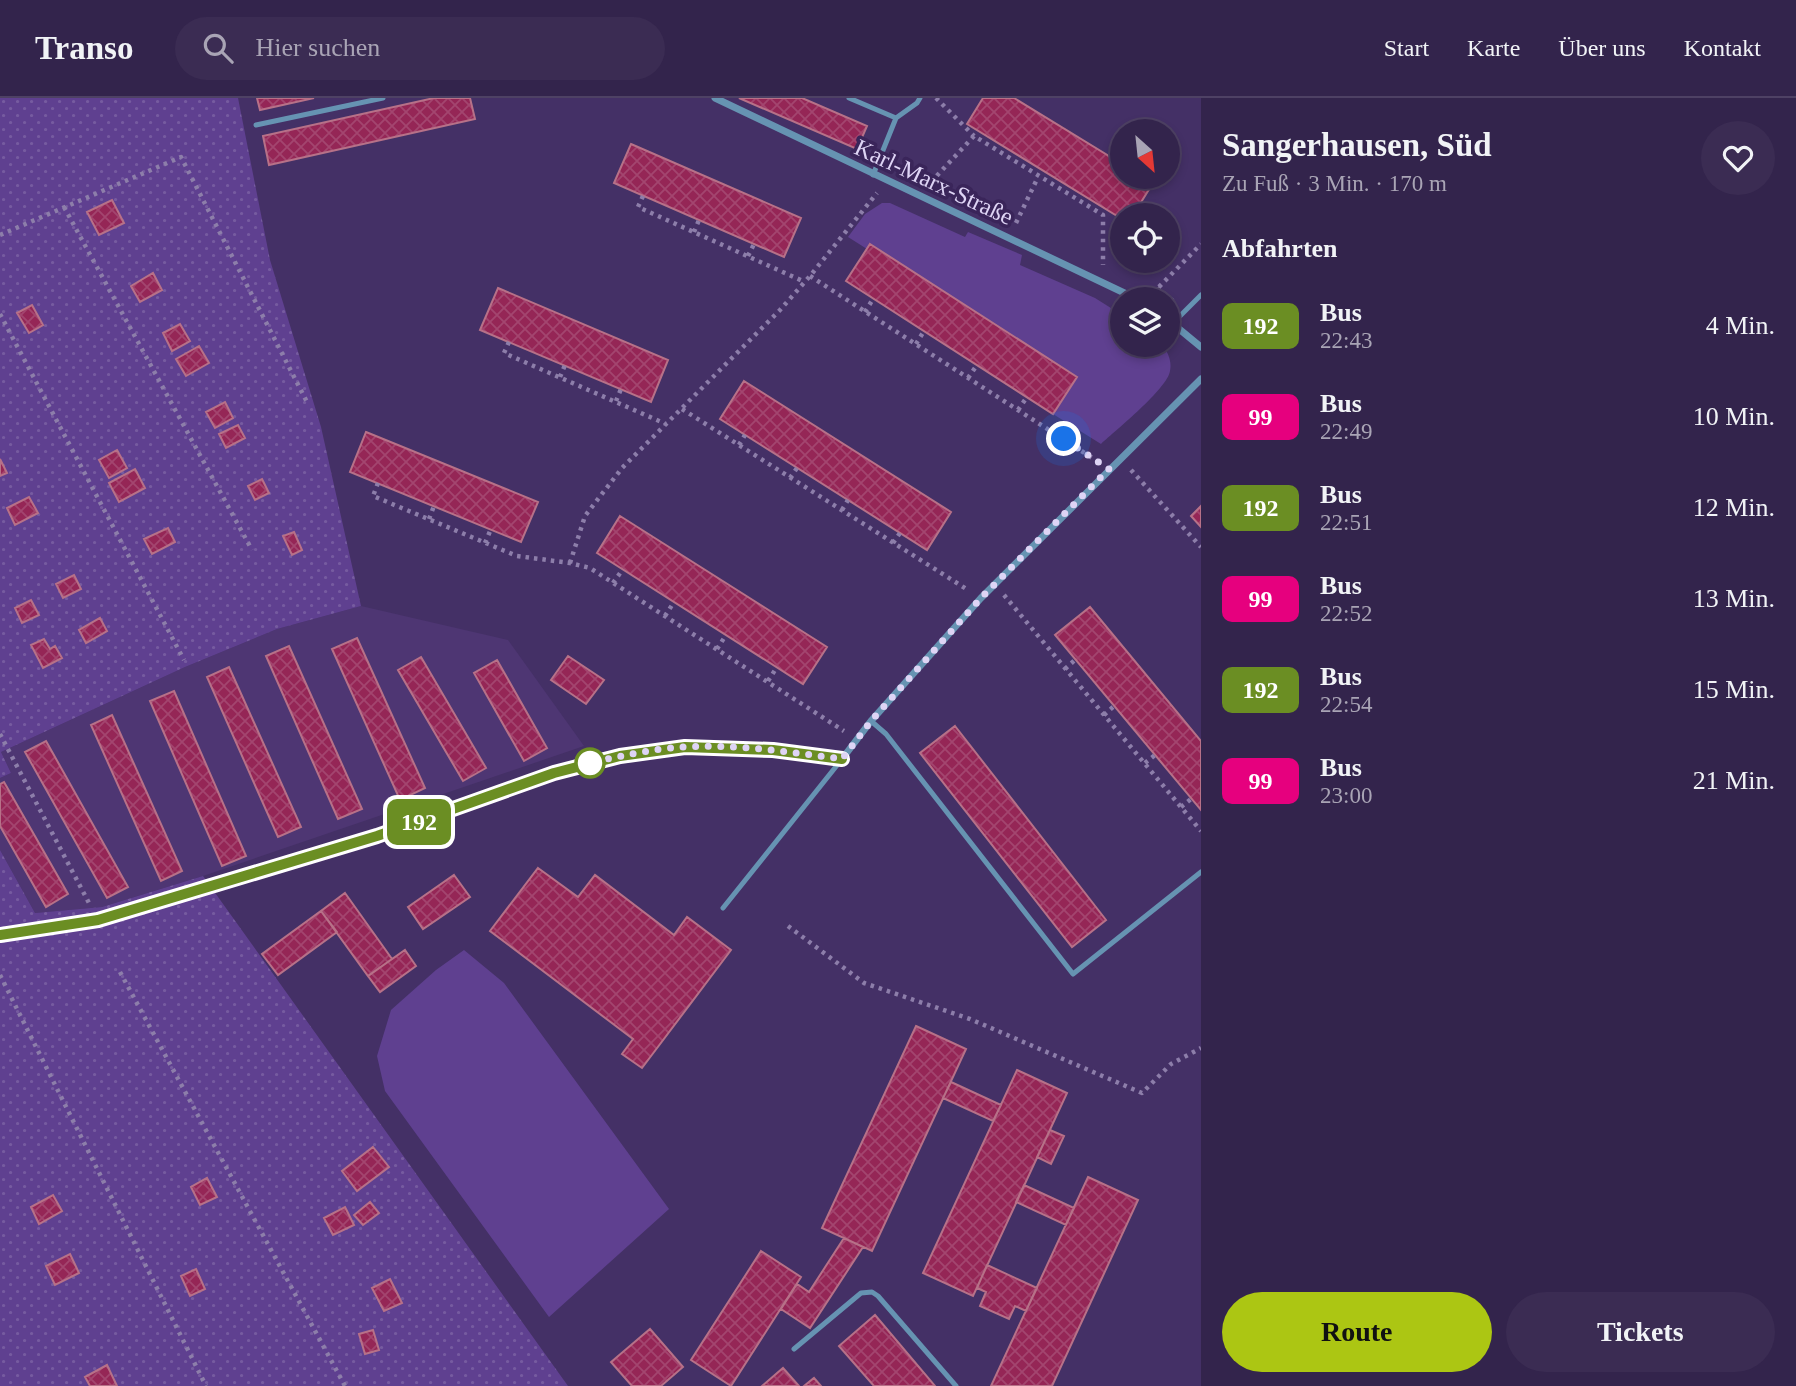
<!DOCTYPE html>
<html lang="de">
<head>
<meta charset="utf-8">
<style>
  :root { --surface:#33244c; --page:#3b2c53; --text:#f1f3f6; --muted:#a9a4b5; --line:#4e4164; --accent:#acc613 }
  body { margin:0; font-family:"Times New Roman",serif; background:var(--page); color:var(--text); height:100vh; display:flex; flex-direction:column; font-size:26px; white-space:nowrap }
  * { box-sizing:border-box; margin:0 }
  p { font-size:23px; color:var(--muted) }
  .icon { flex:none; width:38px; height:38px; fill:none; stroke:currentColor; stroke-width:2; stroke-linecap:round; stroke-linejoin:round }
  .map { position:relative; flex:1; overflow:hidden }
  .side { display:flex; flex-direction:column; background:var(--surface); width:595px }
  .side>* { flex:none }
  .badge { padding:0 14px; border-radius:10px; font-size:24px; line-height:46px }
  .needle { width:46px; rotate:153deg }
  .buttons { position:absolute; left:1110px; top:21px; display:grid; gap:14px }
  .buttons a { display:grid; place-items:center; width:70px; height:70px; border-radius:50%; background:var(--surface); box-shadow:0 4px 10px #0003,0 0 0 2px var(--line); font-size:35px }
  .you { position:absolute; width:35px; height:35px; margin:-18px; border:5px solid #fff; border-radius:50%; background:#1a73e8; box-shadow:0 0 0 10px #1a73e833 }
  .map>.badge { position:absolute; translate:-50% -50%; box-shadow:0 0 0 4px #fff }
  h2 { padding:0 21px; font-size:26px; line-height:63px }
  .round { display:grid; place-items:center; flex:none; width:74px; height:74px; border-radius:37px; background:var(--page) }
  .overview { display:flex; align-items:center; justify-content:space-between; height:119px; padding:0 21px }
  h1 { font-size:33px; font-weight:700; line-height:52px }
  .primary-button { display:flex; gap:14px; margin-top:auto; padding:14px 21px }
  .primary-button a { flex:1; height:80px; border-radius:42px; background:var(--accent); color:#111; font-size:28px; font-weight:700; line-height:80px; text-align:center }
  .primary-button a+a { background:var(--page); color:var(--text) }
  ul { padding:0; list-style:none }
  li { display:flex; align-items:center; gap:21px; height:91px; padding:0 21px }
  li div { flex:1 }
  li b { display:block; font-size:26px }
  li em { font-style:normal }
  li .badge { min-width:77px; font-weight:700; text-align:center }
  header { display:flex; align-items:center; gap:42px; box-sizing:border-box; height:98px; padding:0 35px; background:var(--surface); border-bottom:2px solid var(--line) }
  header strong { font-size:33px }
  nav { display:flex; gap:38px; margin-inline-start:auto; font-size:24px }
  .search { width:490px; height:63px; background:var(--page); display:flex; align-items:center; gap:18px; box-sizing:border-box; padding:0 24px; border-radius:38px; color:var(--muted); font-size:26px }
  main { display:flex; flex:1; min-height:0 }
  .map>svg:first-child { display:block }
</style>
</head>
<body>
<header>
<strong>Transo</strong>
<div class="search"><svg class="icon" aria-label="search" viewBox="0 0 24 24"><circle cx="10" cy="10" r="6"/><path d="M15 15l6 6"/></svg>Hier suchen</div>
<nav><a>Start</a><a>Karte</a><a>Über uns</a><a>Kontakt</a></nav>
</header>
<main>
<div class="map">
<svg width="1201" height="1288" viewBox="0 0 1201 1288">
  <defs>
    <pattern id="garden-dots" width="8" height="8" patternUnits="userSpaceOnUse" patternTransform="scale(1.75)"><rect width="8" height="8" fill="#5f4090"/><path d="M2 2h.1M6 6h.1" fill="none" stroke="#765ba0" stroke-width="1.8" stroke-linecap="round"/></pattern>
    <pattern id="building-cross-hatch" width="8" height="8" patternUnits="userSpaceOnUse" patternTransform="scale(1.75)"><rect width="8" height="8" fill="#952656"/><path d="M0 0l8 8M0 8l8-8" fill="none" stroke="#a3456f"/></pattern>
  </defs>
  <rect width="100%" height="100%" fill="#443066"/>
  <path fill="#4e3673" d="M 361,508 L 508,542 L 584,648 L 203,778 L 102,809 L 35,815 L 0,752 L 0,680 L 11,675 L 1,654 L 185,569 L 277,531 Z"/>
  <path fill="#5f4090" d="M 882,105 L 890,105 L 965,139 L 968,134 L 1022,157 L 1020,167 L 1095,200 L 1122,217 L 1122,247 L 1162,247 C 1168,254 1172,263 1170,273 C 1167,291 1116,332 1101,346 L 1053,316 L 1077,279 L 870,147 L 867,151 L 848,139 L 865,116 Z
    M 464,852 L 504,885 L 669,1111 L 549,1219 L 385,993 L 377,958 L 391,912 L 436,872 Z"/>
  <path fill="url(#garden-dots)" d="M 0,0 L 238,0 L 270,162 L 321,329 L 361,508 L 277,531 L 185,569 L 1,654 L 11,675 L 0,680 Z
    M 0,752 L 35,815 L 102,809 L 203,778 L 568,1288 L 0,1288 Z"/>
  <path fill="url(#building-cross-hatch)" stroke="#b77188" stroke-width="2" d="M 257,0 L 314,0 L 260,12 Z
    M 434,0 L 470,0 L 475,21 L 269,67 L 263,38 Z
    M 739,0 L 802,0 L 867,28 L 857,51 Z
    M 983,0 L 1014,0 L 1122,66 L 1122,79 L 1143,79 L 1153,85 L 1133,117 L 1122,117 L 1122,121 L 967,26 Z
    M 631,46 L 801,120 L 784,159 L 614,85 Z
    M 112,102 L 124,125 L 99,137 L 87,114 Z
    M 870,146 L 1077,279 L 1053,316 L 846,183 Z
    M 153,175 L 162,192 L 140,204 L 131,188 Z
    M 498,190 L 668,262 L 651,304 L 480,232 Z
    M 32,207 L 43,227 L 29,235 L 17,215 Z
    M 180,226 L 190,243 L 172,253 L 163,235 Z
    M 199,248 L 209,265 L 186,278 L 176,261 Z
    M 744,283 L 951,414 L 927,452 L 720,321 Z
    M 225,304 L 233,320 L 215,330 L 206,314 Z
    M 238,327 L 245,340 L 226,350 L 219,336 Z
    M 366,334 L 538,404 L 521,444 L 350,374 Z
    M 117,352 L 127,370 L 109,380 L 99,362 Z
    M 0,361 L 7,375 L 0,378 Z
    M 135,371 L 145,390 L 119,404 L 109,385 Z
    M 262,381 L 269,395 L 255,402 L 248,388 Z
    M 29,399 L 38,415 L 15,427 L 7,410 Z
    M 1201,408 L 1201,429 L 1191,418 Z
    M 620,418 L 827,549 L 803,586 L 597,455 Z
    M 168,430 L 175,444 L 152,456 L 144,441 Z
    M 294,434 L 302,452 L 292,457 L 283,438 Z
    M 74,477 L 81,491 L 63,500 L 56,486 Z
    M 31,502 L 39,517 L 22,525 L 15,510 Z
    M 1090,509 L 1201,643 L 1201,712 L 1055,537 Z
    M 100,520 L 107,533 L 86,545 L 79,532 Z
    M 357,540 L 425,690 L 400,702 L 332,551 Z
    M 44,541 L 50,551 L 55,548 L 62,560 L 43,570 L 31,547 Z
    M 289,548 L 362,711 L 338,721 L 266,558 Z
    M 568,558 L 604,582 L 586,606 L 551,582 Z
    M 421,559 L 486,670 L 463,683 L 398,572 Z
    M 497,562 L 547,650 L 524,663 L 474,575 Z
    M 229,569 L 301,729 L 278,739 L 207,579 Z
    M 174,593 L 246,758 L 222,768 L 150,603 Z
    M 112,617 L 182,773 L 161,783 L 91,627 Z
    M 955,628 L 1106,822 L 1072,849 L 920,655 Z
    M 46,643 L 128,789 L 107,800 L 25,654 Z
    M 4,684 L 68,796 L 46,809 L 0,728 L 0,686 Z
    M 538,770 L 578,799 L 595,777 L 674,837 L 687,819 L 731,852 L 642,970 L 622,956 L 633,941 L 490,833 Z
    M 454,777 L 470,799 L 423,831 L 408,809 Z
    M 345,795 L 392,861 L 368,878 L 321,813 Z
    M 321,813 L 337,834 L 278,877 L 262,856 Z
    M 405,852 L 416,868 L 380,894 L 368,878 Z
    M 916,928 L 966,951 L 872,1153 L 822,1130 Z
    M 1017,972 L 1067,995 L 973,1198 L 923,1175 Z
    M 951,984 L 1001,1007 L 993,1023 L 943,1000 Z
    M 1050,1032 L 1064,1038 L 1051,1066 L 1037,1059 Z
    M 373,1049 L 389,1069 L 357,1093 L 342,1073 Z
    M 1088,1079 L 1138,1102 L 1052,1288 L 991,1288 Z
    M 207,1080 L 217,1099 L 200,1107 L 191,1089 Z
    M 1024,1087 L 1074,1110 L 1066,1127 L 1016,1104 Z
    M 53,1097 L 62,1113 L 39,1126 L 31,1109 Z
    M 370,1104 L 379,1115 L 363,1127 L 354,1117 Z
    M 345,1109 L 354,1127 L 333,1137 L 324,1120 Z
    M 844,1140 L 863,1149 L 810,1230 L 781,1211 L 797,1186 L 809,1194 Z
    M 761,1153 L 801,1179 L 731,1288 L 691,1262 Z
    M 70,1156 L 79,1175 L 55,1187 L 46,1168 Z
    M 987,1167 L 1037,1190 L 1026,1213 L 1015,1208 L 1009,1221 L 980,1208 L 986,1194 L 977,1190 Z
    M 196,1171 L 205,1191 L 190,1198 L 181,1178 Z
    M 390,1181 L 402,1205 L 384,1213 L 372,1190 Z
    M 875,1217 L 935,1288 L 874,1288 L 839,1248 Z
    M 650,1231 L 683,1269 L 661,1288 L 632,1288 L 611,1264 Z
    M 373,1232 L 379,1252 L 365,1256 L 359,1236 Z
    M 107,1267 L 117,1288 L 90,1288 L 85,1279 Z
    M 783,1270 L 799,1288 L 762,1288 Z
    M 814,1280 L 821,1288 L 804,1288 Z"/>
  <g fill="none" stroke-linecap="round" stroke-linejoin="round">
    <path stroke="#8d7eaa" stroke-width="4.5" stroke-dasharray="3.5 5" stroke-linecap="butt" d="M 936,0 L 974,38
      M 931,84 L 974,38 L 1103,117 L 1103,167
      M 643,98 L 638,109 L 805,184
      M 64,109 L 252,452
      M 1016,125 L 1038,79
      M 694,134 L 699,122
      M 0,137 L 181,59 L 308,306
      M 748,158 L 754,146
      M 810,178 L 1097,363
      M 1157,190 L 1173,203
      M 1153,195 L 1201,146
      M 865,214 L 873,201
      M 0,216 L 184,562
      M 509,244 L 504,255 L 666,326
      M 916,246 L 924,233
      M 560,279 L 565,267
      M 968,280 L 977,267
      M 616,303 L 621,291
      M 682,311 L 968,492
      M 1018,312 L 1027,299
      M 739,347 L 745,337
      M 1131,372 L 1201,449
      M 790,380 L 797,370
      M 378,385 L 373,398 L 517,458 L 570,465 L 590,470 L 844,633
      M 842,412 L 848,402
      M 429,421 L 434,408
      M 485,445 L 491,431
      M 893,445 L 900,435
      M 570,465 L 585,418 L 622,370 L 780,212 L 810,178 L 877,95
      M 613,485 L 623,471
      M 1004,497 L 1201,733
      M 665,518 L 674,504
      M 717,551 L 726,537
      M 1065,571 L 1076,561
      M 768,583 L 777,569
      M 1104,617 L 1114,608
      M 0,636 L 89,805
      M 1145,665 L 1155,657
      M 1181,709 L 1191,701
      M 788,828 L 864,885 L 970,921 L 1142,995 L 1171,966 L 1201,950
      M 120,874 L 345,1288
      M 0,877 L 206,1288"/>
    <path stroke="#6693b2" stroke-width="5" d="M 849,0 L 896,20
      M 256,27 L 383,0
      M 873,77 L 896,20 L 917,5 L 920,0
      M 1172,226 L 1201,197
      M 871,623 L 886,636 L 1073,876 L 1201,774
      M 723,810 L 842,661
      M 794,1251 L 861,1195 L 872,1194 L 878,1198 L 956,1288"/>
    <path stroke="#6693b2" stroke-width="7" d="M 715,0 L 1137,201
      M 1167,221 L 1201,249
      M 0,837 L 98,822 L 377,739 L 554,675 L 620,658 L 685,649 L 773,652 L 842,661 L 871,623 L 981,500 L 1201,281"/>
  </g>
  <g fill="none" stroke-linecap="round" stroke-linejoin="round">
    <defs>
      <path id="line" d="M 0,837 L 98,822 L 377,738 L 554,675 L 620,658 L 685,649 L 773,652 L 842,661"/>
    </defs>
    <use href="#line" stroke="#fff" stroke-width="16"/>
    <use href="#line" stroke="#6b8e23" stroke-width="10"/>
    <path stroke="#ded4f5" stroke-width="7" stroke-dasharray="0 12.6" d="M 590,665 L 587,666 C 619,658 652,651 684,649 C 737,646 790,654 842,661 L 871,623 L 981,500 L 1109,371 L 1064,341"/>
  </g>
  <circle fill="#fff" stroke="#6b8e23" stroke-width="3.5" cx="590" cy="665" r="14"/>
  <g text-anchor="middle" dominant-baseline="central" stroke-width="7" stroke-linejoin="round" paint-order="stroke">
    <g font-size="24" fill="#ded4f5" stroke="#3a255a">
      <text transform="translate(934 84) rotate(25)">Karl-Marx-Straße</text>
    </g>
  </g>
</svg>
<div class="buttons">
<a><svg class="needle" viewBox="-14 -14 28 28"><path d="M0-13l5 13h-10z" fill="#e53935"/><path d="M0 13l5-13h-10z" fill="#a9a4b5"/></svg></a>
<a><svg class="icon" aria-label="locate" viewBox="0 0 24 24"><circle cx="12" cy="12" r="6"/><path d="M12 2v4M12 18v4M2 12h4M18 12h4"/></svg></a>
<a><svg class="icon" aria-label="layers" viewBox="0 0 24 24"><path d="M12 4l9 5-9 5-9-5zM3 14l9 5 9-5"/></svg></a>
</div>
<div class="you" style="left:1064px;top:341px"></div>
<b class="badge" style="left:419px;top:724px;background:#6b8e23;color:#fff">192</b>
</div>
<section class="side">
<div class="overview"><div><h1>Sangerhausen, Süd</h1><p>Zu Fuß · 3 Min. · 170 m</p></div><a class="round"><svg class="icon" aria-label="heart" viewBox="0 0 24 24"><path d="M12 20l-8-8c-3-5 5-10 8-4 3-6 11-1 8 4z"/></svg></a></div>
<h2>Abfahrten</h2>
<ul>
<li><span class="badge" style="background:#6b8e23;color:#fff">192</span><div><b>Bus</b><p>22:43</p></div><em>4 Min.</em></li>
<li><span class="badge" style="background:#e6007e;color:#fff">99</span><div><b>Bus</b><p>22:49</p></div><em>10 Min.</em></li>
<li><span class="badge" style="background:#6b8e23;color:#fff">192</span><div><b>Bus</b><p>22:51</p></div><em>12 Min.</em></li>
<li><span class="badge" style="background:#e6007e;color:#fff">99</span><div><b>Bus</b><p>22:52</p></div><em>13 Min.</em></li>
<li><span class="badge" style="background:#6b8e23;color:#fff">192</span><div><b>Bus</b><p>22:54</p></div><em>15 Min.</em></li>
<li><span class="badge" style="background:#e6007e;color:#fff">99</span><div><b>Bus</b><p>23:00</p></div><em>21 Min.</em></li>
</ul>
<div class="primary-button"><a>Route</a><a>Tickets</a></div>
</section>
</main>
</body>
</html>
